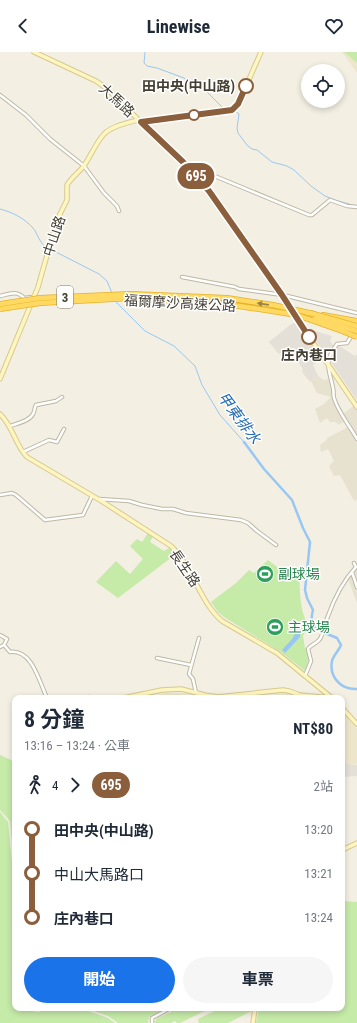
<!DOCTYPE html>
<html lang="zh-TW">
<head>
<meta charset="utf-8">
<style>
  :root { --surface:#fff; --page:#f6f6f7; --text:#1f2937; --muted:#747a83; --accent:#1a73e8 }
  body { margin:0; font-family:"Roboto Condensed","Noto Sans TC",sans-serif; background:var(--page); color:var(--text); height:100vh; display:flex; flex-direction:column; font-size:15px; white-space:nowrap }
  * { box-sizing:border-box; margin:0 }
  p { font-size:13px; color:var(--muted) }
  .icon { flex:none; width:22px; height:22px; fill:none; stroke:currentColor; stroke-width:2; stroke-linecap:round; stroke-linejoin:round }
  .map { position:relative; flex:1; overflow:hidden }
  .details { position:absolute; left:12px; top:643px; width:333px; height:316px; display:flex; flex-direction:column; background:var(--surface); border-radius:8px; box-shadow:0 2px 6px #0003 }
  .details>* { flex:none }
  .badge { padding:0 8px; border-radius:13px; font-size:14px; line-height:26px }
  .fabs { position:absolute; left:301px; top:12px; display:grid; gap:8px }
  .fabs a { display:grid; place-items:center; width:44px; height:44px; border-radius:50%; background:var(--surface); box-shadow:0 2px 6px #0003; font-size:20px }
  .map>.badge { position:absolute; translate:-50% -50%; box-shadow:0 0 0 2px #fff }
  .legs { display:flex; align-items:center; gap:6px; height:44px; padding:0 12px; font-size:13px }
  .legs p { margin-inline-start:auto }
  .head { display:flex; align-items:center; justify-content:space-between; height:68px; padding:0 12px }
  h1 { font-size:22px; font-weight:700; line-height:30px }
  .primary-button { display:flex; gap:8px; margin-top:auto; padding:8px 12px }
  .primary-button a { flex:1; height:46px; border-radius:24px; background:var(--accent); color:#fff; font-size:16px; font-weight:700; line-height:46px; text-align:center }
  .primary-button a+a { background:var(--page); color:var(--text) }
  ul { padding:0 12px; list-style:none }
  li { display:flex; align-items:center; gap:14px; height:44px; font-size:15px }
  li i { display:grid; place-items:center; width:6px; height:100%; margin:0 5px; background:currentColor }
  li i::after { content:''; width:10px; height:10px; margin:-5px; border:3px solid; border-radius:50%; background:var(--surface) }
  li p { margin-inline-start:auto }
  li:first-child i { background:linear-gradient(#0000 50%,currentColor 0) }
  li:last-child i { background:linear-gradient(currentColor 50%,#0000 0) }
  header { display:flex; justify-content:space-between; align-items:center; height:52px; padding:0 12px; background:var(--surface); font-size:18px; font-weight:700 }
  .map>svg:first-child { display:block }
</style>
</head>
<body>
<header><svg class="icon" aria-label="back" viewBox="0 0 24 24"><path d="M15 5l-7 7 7 7"/></svg>Linewise<svg class="icon" aria-label="heart" viewBox="0 0 24 24"><path d="M12 20l-8-8c-3-5 5-10 8-4 3-6 11-1 8 4z"/></svg></header>
<div class="map">
<svg width="357" height="971" viewBox="0 0 357 971">
  <rect width="100%" height="100%" fill="#f3efe2"/>
  <path fill="#e7e2d0" d="M 318,324 L 324,328 L 332,326 L 336,347 L 344,361 L 355,353 L 357,355 L 357,448 L 354,449 L 340,423 L 334,424 L 329,414 L 334,409 L 328,397 L 321,400 L 320,393 L 327,388 L 327,386 L 348,375 L 346,369 L 338,373 L 336,370 L 330,370 L 327,366 L 320,371 L 315,357 L 324,352 L 331,345 L 317,341 L 311,329 Z
    M 356,514 L 357,517 L 357,551 L 348,527 Z"/>
  <path fill="#e4e0d8" d="M 298,269 L 323,306 L 313,313 L 318,324 L 310,330 L 302,320 L 303,318 L 295,304 L 292,306 L 286,297 L 279,302 L 269,290 L 290,273 Z
    M 308,277 L 332,284 L 330,289 L 335,296 L 338,293 L 355,304 L 357,302 L 357,348 Z
    M 342,709 L 352,713 L 357,713 L 357,724 L 342,725 Z"/>
  <path fill="#ede6cb" d="M 342,0 L 357,0 L 357,21 Z
    M 166,641 L 180,641 L 205,646 L 143,646 Z
    M 289,641 L 297,645 L 302,646 L 244,646 Z
    M 342,660 L 357,677 L 357,712 L 352,713 L 342,709 Z"/>
  <path fill="#c6eaa8" d="M 344,0 L 357,0 L 357,11 Z
    M 148,481 L 153,484 L 150,490 L 164,499 L 169,496 L 172,496 L 176,502 L 118,546 L 96,530 L 116,509 L 130,522 L 143,507 L 130,494 L 137,487 L 142,490 Z
    M 268,508 L 288,523 L 299,518 C 300,536 299,559 309,574 L 303,584 L 305,596 L 307,599 L 309,607 L 305,619 L 281,600 L 224,565 L 218,560 L 211,550 L 236,531 L 249,518 L 254,521 Z
    M 0,703 L 11,708 L 15,714 L 15,827 L 10,769 L 0,758 Z
    M 0,760 L 8,770 L 13,820 L 15,864 L 15,956 L 24,956 L 24,958 L 39,960 L 43,956 L 80,956 L 108,966 L 115,971 L 0,971 Z
    M 342,849 L 357,850 L 357,971 L 256,971 L 259,956 L 342,956 Z
    M 85,956 L 165,956 L 149,965 L 148,971 L 118,971 L 108,964 Z
    M 172,956 L 211,956 L 180,971 L 177,971 L 175,969 L 171,971 L 154,971 L 157,966 L 171,960 Z
    M 221,956 L 254,956 L 252,959 L 228,971 L 199,971 L 198,967 Z"/>
  <path fill="#99c7f4" d="M 297,579 L 300,581 L 300,585 L 285,601 L 282,598 L 292,587 Z"/>
  <g fill="none" stroke-linecap="round" stroke-linejoin="round">
    <path stroke="#99c7f4" stroke-width="1" d="M 145,0 L 144,11 L 147,14 L 157,16 L 184,26 L 192,33 L 202,36 L 207,40 L 224,57 L 227,57
      M 234,58 L 239,62 L 237,76 L 238,81 L 247,93 L 252,97 L 257,98 L 272,110 L 287,114 L 294,118 L 311,134 L 325,144 L 335,148 L 356,154
      M 0,157 C 12,160 24,166 33,176 C 38,182 39,191 47,196
      M 50,197 L 99,222 L 107,229 L 112,241
      M 116,250 L 145,279 L 174,294 L 195,314 L 202,333 L 220,363 L 244,390"/>
    <path stroke="#99c7f4" stroke-width="2.5" d="M 244,390 L 264,417 L 292,448 L 303,476 L 310,490 L 305,538 L 307,546 L 313,558 C 307,579 322,579 337,586 L 341,593 C 339,598 333,604 332,609 C 329,625 341,638 357,637"/>
    <defs>
      <path id="street" d="M 0,43 L 26,63 L 50,87 L 84,114 L 104,141 L 117,154 L 119,159
        M 183,111 L 309,163 L 312,163 L 330,148 L 347,154 L 357,155
        M 182,225 L 235,235 L 239,237 L 283,243 L 357,261
        M 0,244 C 9,242 17,238 24,246 L 33,245
        M 352,283 L 347,291 L 337,292 C 323,311 329,316 333,336 C 334,339 333,343 334,346 C 338,360 350,374 357,387
        M 10,374 C 16,372 30,369 33,362 C 35,359 34,356 36,353 L 56,349 L 62,345
        M 23,400 L 49,388 L 57,390 L 64,377
        M 0,443 L 12,441 L 16,443 L 45,468 L 83,463 L 92,444
        M 99,447 L 129,449 L 142,453 L 162,457 L 173,457 L 186,461 L 241,468 L 248,471 L 257,479 L 276,493
        M 352,520 L 357,535
        M 0,583 L 7,587 L 4,593 L 10,600 C 32,597 39,629 47,646
        M 0,595 L 4,593
        M 157,606 L 191,613
        M 305,624 L 311,609 L 308,597 C 311,592 319,591 321,585 C 324,578 325,571 328,564 C 334,547 344,528 356,515 L 354,511
        M 196,641 L 193,627 L 189,622 L 199,586
        M 87,646 L 89,645
        M 152,971 L 152,966 L 167,958 L 168,956"/>
      <path id="secondary" d="M 34,0 L 96,29 L 106,36 L 183,111 L 209,139 L 287,250
        M 141,70 L 232,58 L 240,48 L 261,0
        M 297,267 L 357,355
        M 0,327 L 38,235 L 57,168 L 67,148 L 67,133 C 71,126 78,121 83,115 C 91,104 95,92 104,82 C 112,74 127,71 138,68
        M 0,362 C 13,374 15,393 27,405 L 103,450 L 171,494 C 193,515 199,549 222,569 L 277,601 L 332,646
        M 123,646 L 162,638 L 181,637 L 205,643 L 218,645 L 283,638 L 289,639 L 300,643 L 330,646
        M 342,656 L 357,672
        M 342,798 L 357,791
        M 253,971 L 255,956"/>
      <path id="highway" d="M 131,242 L 227,246 L 273,253 L 314,262
        M 131,246 L 226,252 L 297,263
        M 323,263 L 357,269"/>
    </defs>
    <use href="#street" stroke="#beb8a5" stroke-width="4.5"/>
    <use href="#secondary" stroke="#d5ca8f" stroke-width="5.5"/>
    <use href="#highway" stroke="#e7b228" stroke-width="6"/>
    <use href="#street" stroke="#fff" stroke-width="2.5"/>
    <use href="#secondary" stroke="#fff5c0" stroke-width="3.5"/>
    <use href="#highway" stroke="#ffd961" stroke-width="4.5"/>
    <defs>
      <path id="highway-bridge" d="M 0,252 L 40,246 L 131,242
        M 0,257 L 40,251 L 131,246
        M 310,261 L 357,274
        M 297,263 L 342,279 L 357,285
        M 316,267 L 357,279"/>
    </defs>
    <use href="#highway-bridge" stroke="#e7b228" stroke-width="6" stroke-linecap="butt"/>
    <use href="#highway-bridge" stroke="#ffd961" stroke-width="4.5"/>
  </g>
  <defs><path id="oneway-solid" d="M-6-.8H1V-3.2L6.5 0L1 3.2V.8H-6Z"/></defs>
  <use fill="#988448" href="#oneway-solid" transform="translate(263 252) rotate(-172)"/>
  <g fill="none" stroke-linecap="round" stroke-linejoin="round">
    <defs>
      <path id="line-1" d="M 246,34 L 238,52 L 232,58 L 141,70 L 183,110 L 209,139 L 282,243 L 309,285"/>
    </defs>
    <use href="#line-1" stroke="#fff" stroke-width="9"/>
    <use href="#line-1" stroke="#8b5e3c" stroke-width="6"/>
  </g>
  <defs>
    <symbol id="stadium-disc" viewBox="-11 -11 22 22"><circle r="9.5" fill="#2e9e5b" stroke="#fff"/><path d="M0-5a6.5 5 0 1 0 0 10a6.5 5 0 1 0 0-10ZM-3.5-1.8h7v3.6h-7Z" fill="#fff"/></symbol>
  </defs>
  <g fill-rule="evenodd">
    <use href="#stadium-disc" x="255" y="512" width="20" height="20"/>
    <use href="#stadium-disc" x="265" y="565" width="20" height="20"/>
  </g>
  <g fill="#fff" stroke="#8b5e3c" stroke-width="2">
    <circle cx="246" cy="34" r="7"/>
    <circle cx="194" cy="63" r="5"/>
    <circle cx="309" cy="285" r="7"/>
  </g>
  <g text-anchor="middle" dominant-baseline="central" stroke-width="3" stroke-linejoin="round" paint-order="stroke">
    <rect fill="#fff" stroke="#7c7970" stroke-width="1" x="57" y="234" width="16" height="22" rx="3"/>
    <g font-size="13" font-weight="bold" fill="#443f33">
      <text x="65" y="245">3</text>
    </g>
    <g font-size="14" font-weight="bold" fill="#443f33" stroke="#fff" text-anchor="end">
      <text x="235" y="34">田中央(中山路)</text>
      <text x="309" y="303" text-anchor="middle">庄內巷口</text>
    </g>
    <g font-size="14" fill="#443f33" stroke="#fff">
      <text transform="translate(117 48) rotate(42)">大馬路</text>
      <text transform="translate(54 184) rotate(-72)">中山路</text>
      <text transform="translate(180 251) rotate(3)">福爾摩沙高速公路</text>
      <text transform="translate(185 516) rotate(56)">長生路</text>
    </g>
    <g font-size="14" fill="#27864d" stroke="#fff" text-anchor="start">
      <text x="278" y="522">副球場</text>
      <text x="288" y="575">主球場</text>
    </g>
    <g font-size="15" font-style="italic" fill="#266cb6" stroke="#fff">
      <text transform="translate(239 366) rotate(53)">甲東排水</text>
    </g>
  </g>
</svg>
<div class="fabs">
<a><svg class="icon" aria-label="locate" viewBox="0 0 24 24"><circle cx="12" cy="12" r="6"/><path d="M12 2v4M12 18v4M2 12h4M18 12h4"/></svg></a>
</div>
<b class="badge" style="left:196px;top:124px;background:#8b5e3c;color:#fff">695</b>
<section class="details">
<div class="head"><div><h1>8 分鐘</h1><p>13:16 – 13:24 · 公車</p></div><b>NT$80</b></div>
<div class="legs"><svg class="icon" aria-label="walk" viewBox="0 0 24 24"><circle cx="13" cy="4" r="2"/><path d="M13 8l-2 6 4 7M11 14l-3 7M7 12l3-4h3l4 4"/></svg>4<svg class="icon" aria-label="forward" viewBox="0 0 24 24"><path d="M9 5l7 7-7 7"/></svg><b class="badge" style="background:#8b5e3c;color:#fff">695</b><p>2站</p></div>
<ul>
<li><i style="color:#8b5e3c"></i><b>田中央(中山路)</b><p>13:20</p></li>
<li><i style="color:#8b5e3c"></i><span>中山大馬路口</span><p>13:21</p></li>
<li><i style="color:#8b5e3c"></i><b>庄內巷口</b><p>13:24</p></li>
</ul>
<div class="primary-button"><a>開始</a><a>車票</a></div>
</section>
</div>
</body>
</html>
